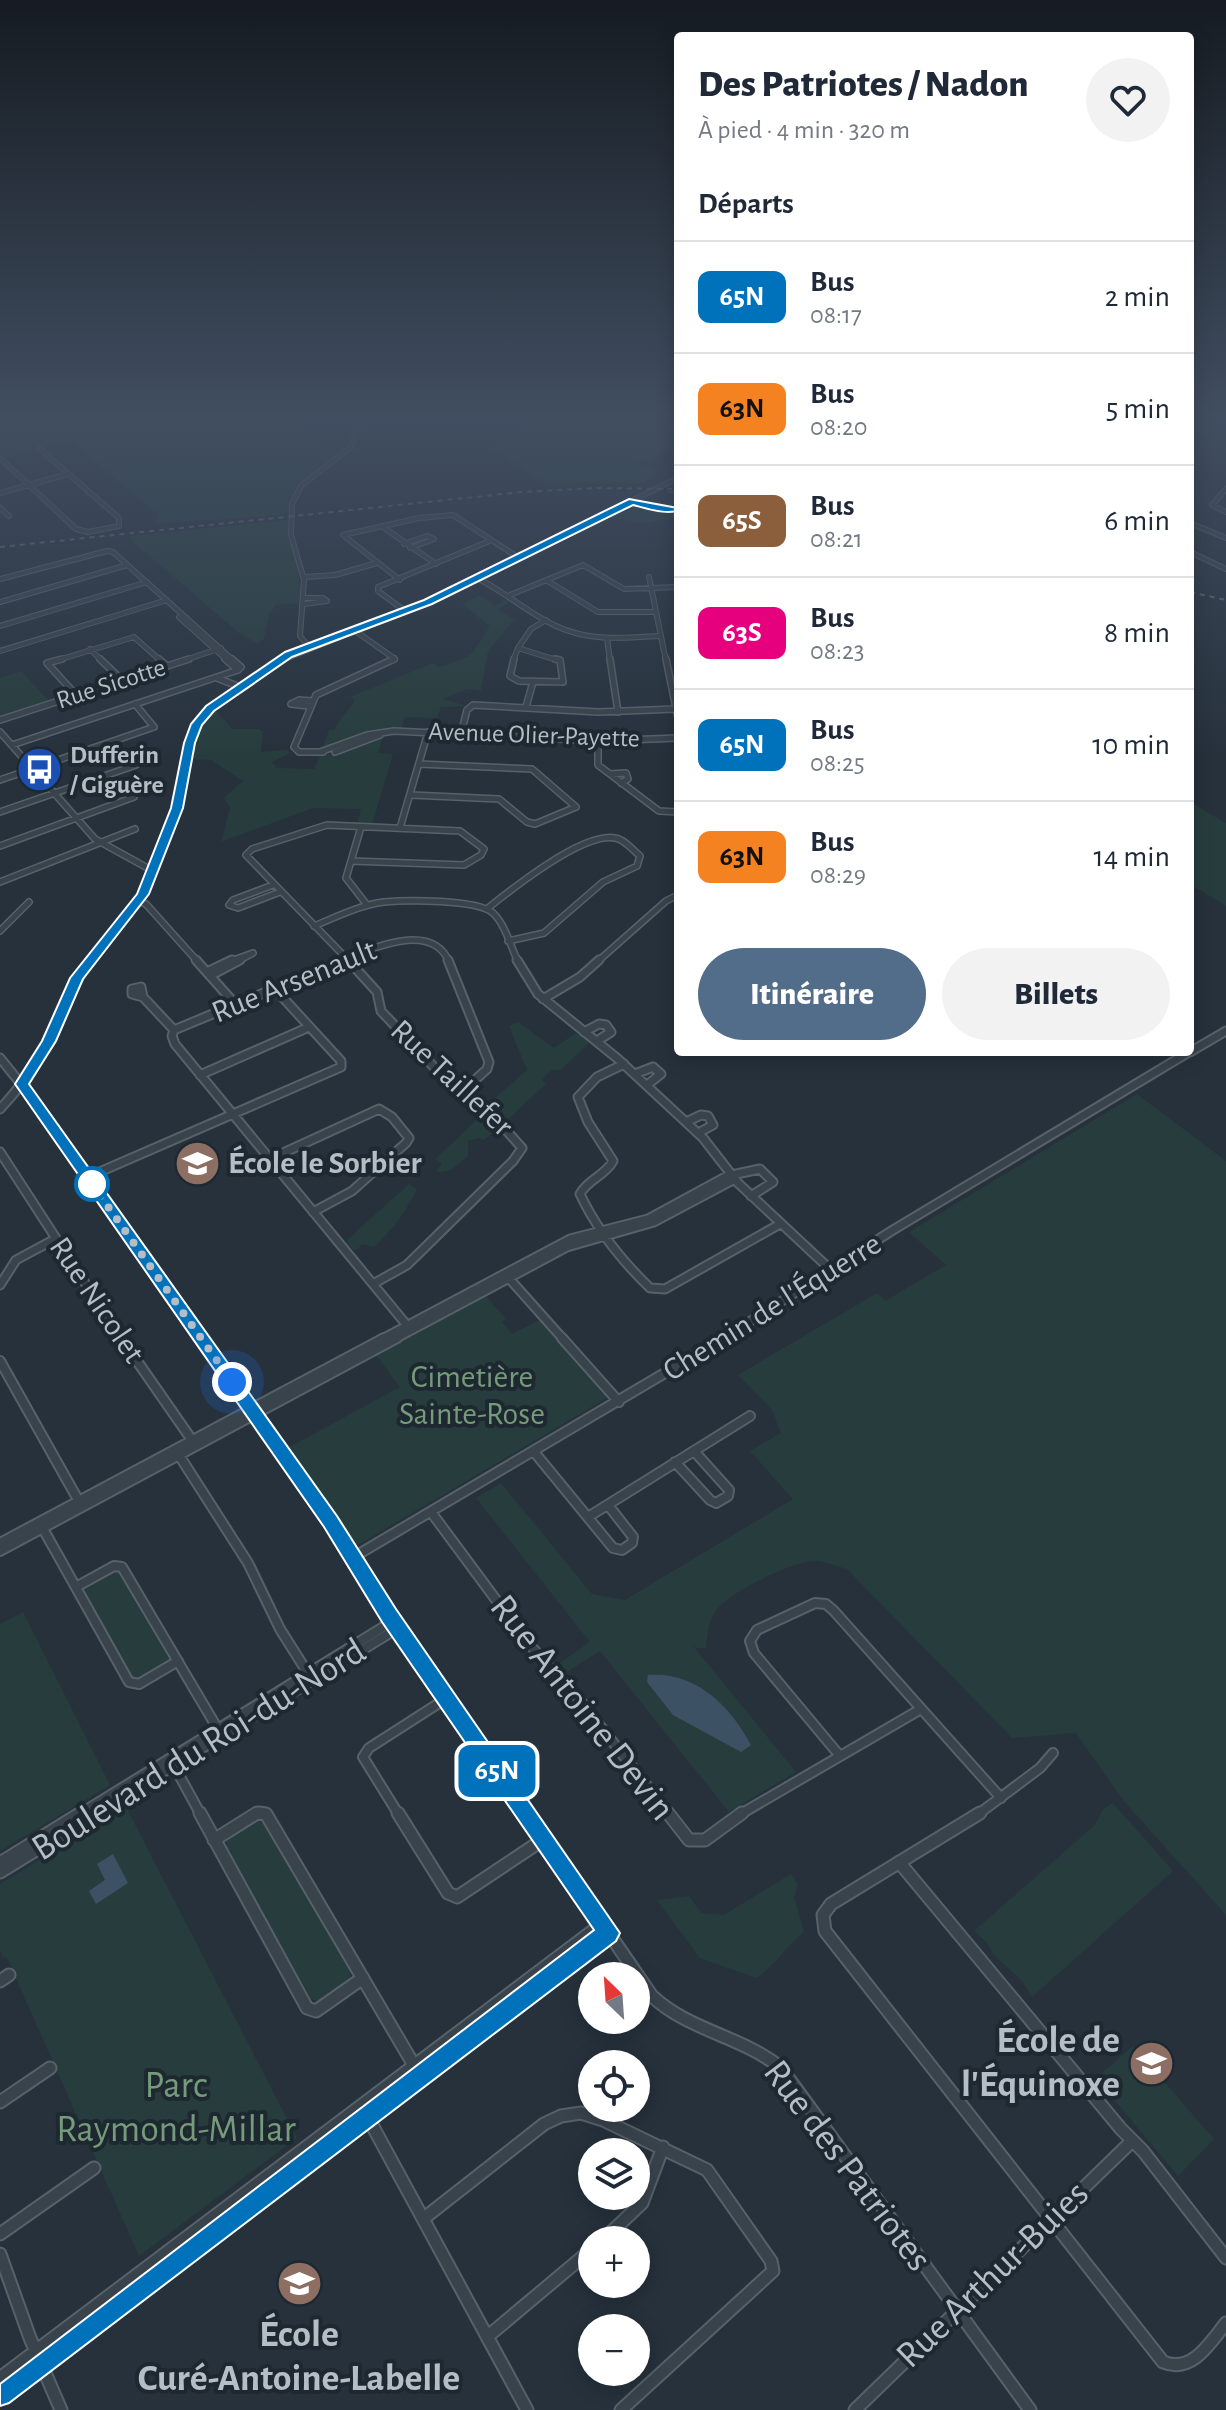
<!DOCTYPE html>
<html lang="fr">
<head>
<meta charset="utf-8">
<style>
  :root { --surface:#fff; --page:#f2f2f3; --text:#1f2937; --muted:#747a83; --line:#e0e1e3; --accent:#526d8a }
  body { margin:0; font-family:"Alegreya Sans",sans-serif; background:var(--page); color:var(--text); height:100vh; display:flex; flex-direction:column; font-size:30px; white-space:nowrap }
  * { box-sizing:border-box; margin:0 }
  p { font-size:26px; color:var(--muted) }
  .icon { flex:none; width:44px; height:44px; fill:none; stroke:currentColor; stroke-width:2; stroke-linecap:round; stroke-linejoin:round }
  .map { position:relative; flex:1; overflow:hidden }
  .details { position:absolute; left:674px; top:32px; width:520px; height:1024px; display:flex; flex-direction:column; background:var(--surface); border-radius:8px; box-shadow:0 4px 20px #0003 }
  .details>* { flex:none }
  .badge { padding:0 16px; border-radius:12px; font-size:28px; line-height:52px }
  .needle { width:52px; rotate:335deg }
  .buttons { position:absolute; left:578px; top:1962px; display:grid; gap:16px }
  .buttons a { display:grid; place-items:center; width:72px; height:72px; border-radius:50%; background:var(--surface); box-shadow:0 4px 20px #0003; font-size:40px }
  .you { position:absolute; width:40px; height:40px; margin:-20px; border:6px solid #fff; border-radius:50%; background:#1a73e8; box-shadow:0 0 0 12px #1a73e833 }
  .map>.badge { position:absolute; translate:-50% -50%; box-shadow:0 0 0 4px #fff }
  h2 { padding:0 24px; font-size:30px; line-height:72px }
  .round { display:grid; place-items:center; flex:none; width:84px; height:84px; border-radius:42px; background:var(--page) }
  .overview { display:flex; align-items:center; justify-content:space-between; height:136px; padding:0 24px }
  h1 { font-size:38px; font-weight:800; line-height:60px }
  .button { display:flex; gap:16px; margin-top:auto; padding:16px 24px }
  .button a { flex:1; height:92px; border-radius:48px; background:var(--accent); color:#fff; font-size:32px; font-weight:800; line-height:92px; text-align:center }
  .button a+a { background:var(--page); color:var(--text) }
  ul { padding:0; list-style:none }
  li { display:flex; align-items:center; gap:24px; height:112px; padding:0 24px; border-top:2px solid var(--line) }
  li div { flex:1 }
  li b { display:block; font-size:30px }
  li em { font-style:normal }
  li .badge { min-width:88px; font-weight:700; text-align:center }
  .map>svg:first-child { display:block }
</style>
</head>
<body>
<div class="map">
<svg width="1226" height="2410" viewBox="0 0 1226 2410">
  <rect width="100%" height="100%" fill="#26313c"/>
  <path fill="#273d3d" d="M 15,419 L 292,419 L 340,454 L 296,487 L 286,513 L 281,515 L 154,524 L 158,515 L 72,441 L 0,460 L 0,426 Z
    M 512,419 L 678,419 L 678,456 L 668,451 L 637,463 L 658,472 L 643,483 L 544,483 L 485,445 L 528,431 Z
    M 634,504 L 678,510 L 678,517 L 642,523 L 609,517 Z
    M 287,520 C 291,550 301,573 301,603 L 276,605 L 269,614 L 264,639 L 258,644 L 238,632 L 130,539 L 132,538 L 130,536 Z
    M 479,595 L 495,606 L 508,598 L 512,600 L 499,609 L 514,620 L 488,651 L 481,691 L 467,689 L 443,699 L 467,706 L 441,707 L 437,718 L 405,717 L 401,729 L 367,733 L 322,750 L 329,730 L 335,730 C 339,717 349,712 355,699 L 350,697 L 433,663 L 439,667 C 478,655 469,656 490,626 L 462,604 Z
    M 21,671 L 50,702 L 0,718 L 0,678 Z
    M 214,709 L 233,729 L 259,729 L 263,732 L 261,752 L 287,750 L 290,753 L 272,762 L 277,768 L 314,769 L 320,756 L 349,751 L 383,736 L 378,753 L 393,754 L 372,825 L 357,824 L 361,809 L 313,808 L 221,842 L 230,808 L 224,798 L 243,781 L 211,760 L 188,759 L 200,727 Z
    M 1190,802 L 1226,823 L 1226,906 L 1190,884 Z
    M 518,1022 L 554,1048 L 576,1033 L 593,1043 L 590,1042 L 561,1070 L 551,1070 L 542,1080 L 546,1084 L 506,1121 L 501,1114 L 503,1103 L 489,1103 L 527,1070 L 509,1026 Z
    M 1137,1094 L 1226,1161 L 1226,1915 L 1123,1800 L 1076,1733 L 1012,1738 L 847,1569 C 836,1566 821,1559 810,1561 C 787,1565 728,1592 715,1612 C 708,1624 707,1635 706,1648 L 696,1648 L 690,1642 L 796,1772 L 729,1812 L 600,1651 L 565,1673 L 557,1665 L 590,1642 L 476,1498 L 501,1483 L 592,1594 L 625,1600 L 793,1499 L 750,1451 L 781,1433 L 772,1410 L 738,1375 L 877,1293 L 885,1301 L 946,1265 L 909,1232 Z
    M 488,1115 L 500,1127 L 484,1140 L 479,1138 L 468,1141 L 468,1156 C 459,1164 448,1175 436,1171 L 442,1164 L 435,1159 L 480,1117 Z
    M 409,1184 L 417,1189 C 404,1214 396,1226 374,1247 L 362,1244 L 356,1251 L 352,1249 L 347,1240 Z
    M 486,1296 L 506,1319 L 502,1322 L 512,1334 L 540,1320 L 606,1393 L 607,1398 L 358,1545 L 354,1544 L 286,1449 L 400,1387 L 376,1355 Z
    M 117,1570 L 169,1659 L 137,1680 L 132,1678 L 84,1590 Z
    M 23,1612 L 110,1785 L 0,1851 L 0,1624 Z
    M 1113,1803 L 1173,1871 L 1032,1997 L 1023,1982 L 993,1954 L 988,1944 L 974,1931 L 1095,1825 L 1103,1809 Z
    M 126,1807 L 297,2138 L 139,2256 L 7,1958 L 3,1957 L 0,1950 L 0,1884 Z
    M 261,1819 L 350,1971 L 350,1980 L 318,2001 L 311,1999 L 229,1854 L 232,1852 L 226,1847 L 227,1839 Z
    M 791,1874 L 798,1885 L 794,1897 L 804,1932 C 786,1947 775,1965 756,1978 L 700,1958 L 657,1900 L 689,1896 L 701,1913 L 724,1915 Z
    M 1133,2046 L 1214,2139 L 1178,2176 L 1096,2078 Z"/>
  <path fill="#3c5164" d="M 648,1675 C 695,1671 730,1705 751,1745 L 741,1752 L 673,1715 L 647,1682 Z
    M 113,1854 L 128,1883 L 96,1904 L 89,1891 L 105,1880 L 97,1864 Z"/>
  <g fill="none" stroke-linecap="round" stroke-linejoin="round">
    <path stroke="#3c5164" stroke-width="2" d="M 668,492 L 678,492"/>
    <defs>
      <path id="minor-far4" d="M 1190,424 L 1193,427 L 1190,433
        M 0,458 L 76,529 L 88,532 L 119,526 L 119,518 L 40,449
        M 1226,489 L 1212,505 L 1226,512
        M 0,493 L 68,474
        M 0,508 L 9,516
        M 1190,523 L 1226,538
        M 383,527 L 436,564
        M 404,544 L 427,536 L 434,539 L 410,548
        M 107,551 L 113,552 L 234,661
        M 1190,552 L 1226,569
        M 304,577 L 335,575 L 377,563
        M 649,577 L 666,661
        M 477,578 C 505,592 528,613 556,626 C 590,642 625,638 660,636
        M 0,579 L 107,551
        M 400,580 L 343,535 L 419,518 L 453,515 L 519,558
        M 546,580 L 598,612 L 656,612
        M 510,595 L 583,565 L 624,589 L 678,587
        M 304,598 L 323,598 L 327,601 L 304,604
        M 0,602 L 127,565
        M 405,611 L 378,591 L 378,587 L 492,540
        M 179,617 L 228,661
        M 0,626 L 147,582
        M 354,630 L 395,659 L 392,661
        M 607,638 L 610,661
        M 308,646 L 300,636 L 304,580 L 291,535 L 292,504 L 301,486 L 351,447 L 361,419
        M 518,648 L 560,661
        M 518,648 L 531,629 L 546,620
        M 90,649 L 102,661
        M 0,651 L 167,600
        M 55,661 L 134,637 L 161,661
        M 182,661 L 221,648
        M 280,661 L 428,602 L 678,478
        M 513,661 L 518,648"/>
      <path id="minor-far3" d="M 62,659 L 47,663 L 76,695
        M 100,659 L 122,680
        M 159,659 L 167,666
        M 225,659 L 238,670
        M 232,659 L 241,667 L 238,670
        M 514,659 L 510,676 L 519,681 L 563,682 L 560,660 L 555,659
        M 610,659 L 618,712
        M 666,659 L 678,718
        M 217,678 L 240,687
        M 309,706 L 291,704 L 299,700 L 312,701
        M 526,707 L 533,682
        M 0,720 L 189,659
        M 0,732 L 95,839 L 153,871
        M 461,734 L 467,710 L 473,705 L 598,712 L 676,709
        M 598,741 L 598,765 L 659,811 L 678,812
        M 12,745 L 238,670
        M 320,752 L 367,735 L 394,731 L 598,741 L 678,738
        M 323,752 L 299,752 L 294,747 L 316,695 L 394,659
        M 335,752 L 380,735
        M 610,774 L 626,773 L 628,779 L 621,783
        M 0,780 L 154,727 L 135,704
        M 411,795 L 499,799 L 527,822 L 535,824 L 576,807 L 532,769 L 419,764
        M 0,812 L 136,765
        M 361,827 L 346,878 L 367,905
        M 400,828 L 428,732
        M 0,846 L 134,797
        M 0,882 L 135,829
        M 273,885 L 233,900 L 229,905 L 238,908 L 280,892
        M 139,901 L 146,904 L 198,962
        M 488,908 C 513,888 583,832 615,838 C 624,839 633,850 640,856 L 637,866 L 603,882 L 544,933 L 508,941
        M 314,926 C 336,917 360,905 384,902 C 405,900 477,899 493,913 C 505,924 511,947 518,962
        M 0,931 L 29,902
        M 89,962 L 142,896 L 176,812 L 184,760 L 193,733 L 208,711 L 283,659
        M 228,962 L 253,953 L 236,962
        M 338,962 C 369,949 432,920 449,962
        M 350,962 L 246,855 L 252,849 L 327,825 L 460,831 L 484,849 L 481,855 L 464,865 L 351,861
        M 597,962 L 666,901 L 678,895"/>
      <path id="minor-far2" d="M 196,960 L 236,1005
        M 348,960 L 377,992 L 381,1011 L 449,1083 L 480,1101 L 522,1148 L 513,1161 L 407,1265 L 373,1284
        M 448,960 L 489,1062 L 487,1069 L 463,1091
        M 517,960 L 538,994 L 618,1059 L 703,1138 L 738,1183 L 832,1271
        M 207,972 L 232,960
        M 210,976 L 240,960
        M 141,987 L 143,997 L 132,994 L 132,989 Z
        M 143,997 L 174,1030 L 172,1036 L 175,1044 L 410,1329
        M 543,999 L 580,977 L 599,960
        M 174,1030 L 343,960
        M 584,1032 L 599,1024 L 606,1025 L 611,1032 L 597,1041
        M 1190,1052 L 1226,1031
        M 0,1058 L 34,1100 L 203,1340
        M 624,1064 L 597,1077 L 578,1097 L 588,1122 L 613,1161 C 605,1176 588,1179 580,1194 C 597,1230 621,1260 650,1288 L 665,1289 L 780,1224
        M 635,1074 L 653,1067 L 661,1074 L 647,1085
        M 200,1075 L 309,1027
        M 0,1109 C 16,1092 30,1074 41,1054 C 59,1023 69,988 91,960
        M 686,1122 L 701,1115 L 708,1116 L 713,1125 L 698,1133
        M 0,1152 L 122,1340
        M 270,1159 L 379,1109 L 392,1117 L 409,1138 L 406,1143 L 352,1191 L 313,1212
        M 88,1177 L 341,1067 L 341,1061 L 275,989
        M 506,1275 L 564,1340
        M 0,1285 L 16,1260 L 55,1239
        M 380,1340 L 570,1239 L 648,1219 L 727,1176 L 760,1169 L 773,1182 L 751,1196
        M 393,1340 L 567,1247 L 654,1222 L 735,1179
        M 721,1340 L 893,1230 L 1189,1052"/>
      <path id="minor-far1" d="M 121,1338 L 194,1443
        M 201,1338 C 312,1496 418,1657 527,1815
        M 562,1338 L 619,1402
        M 0,1361 L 81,1505
        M 177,1452 L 248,1563 L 280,1629 L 309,1675
        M 535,1453 L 613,1548 L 622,1550 L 632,1543 L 633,1537 L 608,1505
        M 675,1462 L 710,1500 L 716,1503 L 728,1496 L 729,1490 L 694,1451
        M 431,1512 L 528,1643 L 579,1699 L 670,1815
        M 588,1517 L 750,1416
        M 42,1527 L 129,1682 L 139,1684 L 178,1661
        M 0,1543 L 384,1338
        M 0,1551 L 397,1338
        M 352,1558 L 724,1338
        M 76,1587 L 114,1566 L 122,1567 L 219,1731
        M 840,1756 L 754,1653 L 750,1641 L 757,1630 L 815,1603 L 826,1604 L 834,1611 L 1001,1798
        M 173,1764 L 201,1815
        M 78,1815 L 393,1621
        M 93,1815 L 398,1628
        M 254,1815 L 267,1815
        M 399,1815 L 363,1757 L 369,1748 L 447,1698
        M 739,1815 L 921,1709
        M 977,1815 L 1040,1768 L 1053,1753"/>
      <path id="minor" d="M 200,1813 L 307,2008 L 316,2011 L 363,1978
        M 259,1813 L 266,1814 L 415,2067
        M 398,1813 L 448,1893 L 457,1897 L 544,1839
        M 526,1813 L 652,1996 C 689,2031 742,2036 781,2068 L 1030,2410
        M 668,1813 L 689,1840 L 705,1840 L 742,1813
        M 980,1813 L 831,1904 L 823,1915 L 825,1931 L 1163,2362 C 1192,2374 1210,2343 1226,2323
        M 214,1840 L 257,1813
        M 899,1862 L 1121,2129 L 1143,2151 L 1226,2258
        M 0,1863 L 81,1813
        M 0,1872 L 96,1813
        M 0,1981 L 9,1975
        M 0,2102 L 50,2068
        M 366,2114 L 527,2410
        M 423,2219 L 544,2124 L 561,2116 L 581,2113 L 603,2120 L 707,2170 L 771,2261 L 773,2271 L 621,2410
        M 0,2234 L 94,2168
        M 603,2240 L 642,2203 L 663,2147
        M 0,2254 L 30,2338 L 61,2410
        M 487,2337 L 592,2249
        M 0,2378 L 602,1924
        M 0,2393 L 609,1933
        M 855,2410 L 1132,2141"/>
    </defs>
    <use href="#minor-far4" stroke="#57616a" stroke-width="6"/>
    <use href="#minor-far3" stroke="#57616a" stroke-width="8"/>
    <use href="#minor-far2" stroke="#57616a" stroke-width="11"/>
    <use href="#minor-far1" stroke="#57616a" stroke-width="12"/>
    <use href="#minor" stroke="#57616a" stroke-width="15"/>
    <use href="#minor-far4" stroke="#39434c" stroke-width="4"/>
    <use href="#minor-far3" stroke="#39434c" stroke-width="5"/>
    <use href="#minor-far2" stroke="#39434c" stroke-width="7"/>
    <use href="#minor-far1" stroke="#39434c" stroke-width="8"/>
    <use href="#minor" stroke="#39434c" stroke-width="11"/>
    <path stroke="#5c6873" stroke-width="2" stroke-dasharray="5 5" stroke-linecap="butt" d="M 0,547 L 522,492 L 595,488 L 678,489
      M 1190,592 L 1226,600"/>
  </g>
  <linearGradient id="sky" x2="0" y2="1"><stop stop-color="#151b21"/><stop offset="0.55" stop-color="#414e61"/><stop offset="1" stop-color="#414e61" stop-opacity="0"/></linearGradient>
  <rect width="1226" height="757" fill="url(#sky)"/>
  <path fill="#0072bc" stroke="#fff" stroke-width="2" d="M 629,499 L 683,509 C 668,516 649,509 633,505 L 432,604 L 292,657 L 214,711 L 202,725 L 195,743 L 183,808 L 149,894 L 83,979 L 56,1041 L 29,1084 L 337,1516 L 396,1609 L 620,1933 L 616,1941 L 9,2403 L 0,2406 L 0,2384 L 594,1930 L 382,1622 L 324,1527 L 15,1084 L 42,1041 L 70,978 L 137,894 L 171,808 L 184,743 L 191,724 L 206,706 L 285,652 L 424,600 Z"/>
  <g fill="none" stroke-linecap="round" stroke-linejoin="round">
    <path stroke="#b5bec7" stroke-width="8" stroke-dasharray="0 14.4" d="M 92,1184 L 232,1382"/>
  </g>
  <defs>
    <symbol id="bus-disc" viewBox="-11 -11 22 22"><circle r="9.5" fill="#1a4fb4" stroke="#1e2831"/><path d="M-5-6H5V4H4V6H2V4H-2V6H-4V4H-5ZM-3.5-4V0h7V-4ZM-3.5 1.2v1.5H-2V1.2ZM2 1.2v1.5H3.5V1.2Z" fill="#fff"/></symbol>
    <symbol id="school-disc" viewBox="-11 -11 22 22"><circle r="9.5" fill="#8d6e63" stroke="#1e2831"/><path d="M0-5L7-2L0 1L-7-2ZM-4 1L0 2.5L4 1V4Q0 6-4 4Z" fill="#fff"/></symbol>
  </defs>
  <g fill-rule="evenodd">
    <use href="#bus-disc" x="14" y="744" width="51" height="51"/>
    <use href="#school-disc" x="172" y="1138" width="51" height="51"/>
    <use href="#school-disc" x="1126" y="2038" width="51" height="51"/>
    <use href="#school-disc" x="274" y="2258" width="51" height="51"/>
  </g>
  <circle fill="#fff" stroke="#0072bc" stroke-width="4" cx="92" cy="1184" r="16"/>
  <g text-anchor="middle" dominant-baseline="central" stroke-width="8" stroke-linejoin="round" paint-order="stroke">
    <g font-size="26" fill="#b5bec7" stroke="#1e2831">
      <text transform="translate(111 684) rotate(-18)">Rue Sicotte</text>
      <text transform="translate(534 735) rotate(2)">Avenue Olier-Payette</text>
    </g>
    <g font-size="26" font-weight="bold" fill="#b5bec7" stroke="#1e2831" text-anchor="start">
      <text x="70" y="755">Dufferin<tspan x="70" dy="30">/ Giguère</tspan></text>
    </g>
    <g font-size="32" fill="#b5bec7" stroke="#1e2831">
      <text transform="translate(294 981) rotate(-22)">Rue Arsenault</text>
      <text transform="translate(452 1078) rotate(43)">Rue Taillefer</text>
      <text transform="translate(97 1300) rotate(56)">Rue Nicolet</text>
      <text transform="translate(772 1307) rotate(-32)">Chemin de l'Équerre</text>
    </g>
    <g font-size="32" font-weight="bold" fill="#b5bec7" stroke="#1e2831" text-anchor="start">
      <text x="228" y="1163">École le Sorbier</text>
    </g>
    <g font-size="32" fill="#759b7a" stroke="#1e2831">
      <text x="472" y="1377">Cimetière<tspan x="472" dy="37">Sainte-Rose</tspan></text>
    </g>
    <g font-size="38" fill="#b5bec7" stroke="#1e2831">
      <text transform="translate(582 1708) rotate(52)">Rue Antoine Devin</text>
      <text transform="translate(199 1750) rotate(-32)">Boulevard du Roi-du-Nord</text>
      <text transform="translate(847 2166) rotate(53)">Rue des Patriotes</text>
      <text transform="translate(993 2275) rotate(-44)">Rue Arthur-Buies</text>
    </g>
    <g font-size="38" font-weight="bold" fill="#b5bec7" stroke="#1e2831" text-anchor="end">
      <text x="1120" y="2041">École de<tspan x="1120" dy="44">l'Équinoxe</tspan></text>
      <text x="299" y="2335" text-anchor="middle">École<tspan x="299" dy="44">Curé-Antoine-Labelle</tspan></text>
    </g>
    <g font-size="38" fill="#759b7a" stroke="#1e2831">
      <text x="176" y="2086">Parc<tspan x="176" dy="44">Raymond-Millar</tspan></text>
    </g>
  </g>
</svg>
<div class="buttons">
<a><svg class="needle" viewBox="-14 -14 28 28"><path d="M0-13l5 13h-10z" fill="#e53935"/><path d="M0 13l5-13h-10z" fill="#747a83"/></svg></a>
<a><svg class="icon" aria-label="locate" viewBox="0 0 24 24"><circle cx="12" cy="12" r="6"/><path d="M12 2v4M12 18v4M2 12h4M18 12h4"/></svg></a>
<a><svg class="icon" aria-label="layers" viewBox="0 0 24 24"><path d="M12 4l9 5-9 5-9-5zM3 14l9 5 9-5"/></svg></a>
<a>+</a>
<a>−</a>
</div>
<div class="you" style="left:232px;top:1382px"></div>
<b class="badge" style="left:497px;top:1771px;background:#0072bc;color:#fff">65N</b>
<section class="details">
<div class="overview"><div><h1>Des Patriotes / Nadon</h1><p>À pied · 4 min · 320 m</p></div><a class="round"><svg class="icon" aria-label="heart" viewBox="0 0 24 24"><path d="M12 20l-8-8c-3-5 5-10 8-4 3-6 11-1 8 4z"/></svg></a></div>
<h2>Départs</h2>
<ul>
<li><span class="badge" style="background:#0072bc;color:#fff">65N</span><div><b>Bus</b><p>08:17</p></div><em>2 min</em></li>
<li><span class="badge" style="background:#f58220;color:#111">63N</span><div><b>Bus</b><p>08:20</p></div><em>5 min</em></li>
<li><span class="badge" style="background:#8b5e3c;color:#fff">65S</span><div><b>Bus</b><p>08:21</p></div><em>6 min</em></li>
<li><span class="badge" style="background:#e6007e;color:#fff">63S</span><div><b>Bus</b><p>08:23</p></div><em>8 min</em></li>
<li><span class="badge" style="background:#0072bc;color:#fff">65N</span><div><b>Bus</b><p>08:25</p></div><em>10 min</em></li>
<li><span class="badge" style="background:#f58220;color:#111">63N</span><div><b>Bus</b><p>08:29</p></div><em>14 min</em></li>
</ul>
<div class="button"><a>Itinéraire</a><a>Billets</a></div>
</section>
</div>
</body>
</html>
